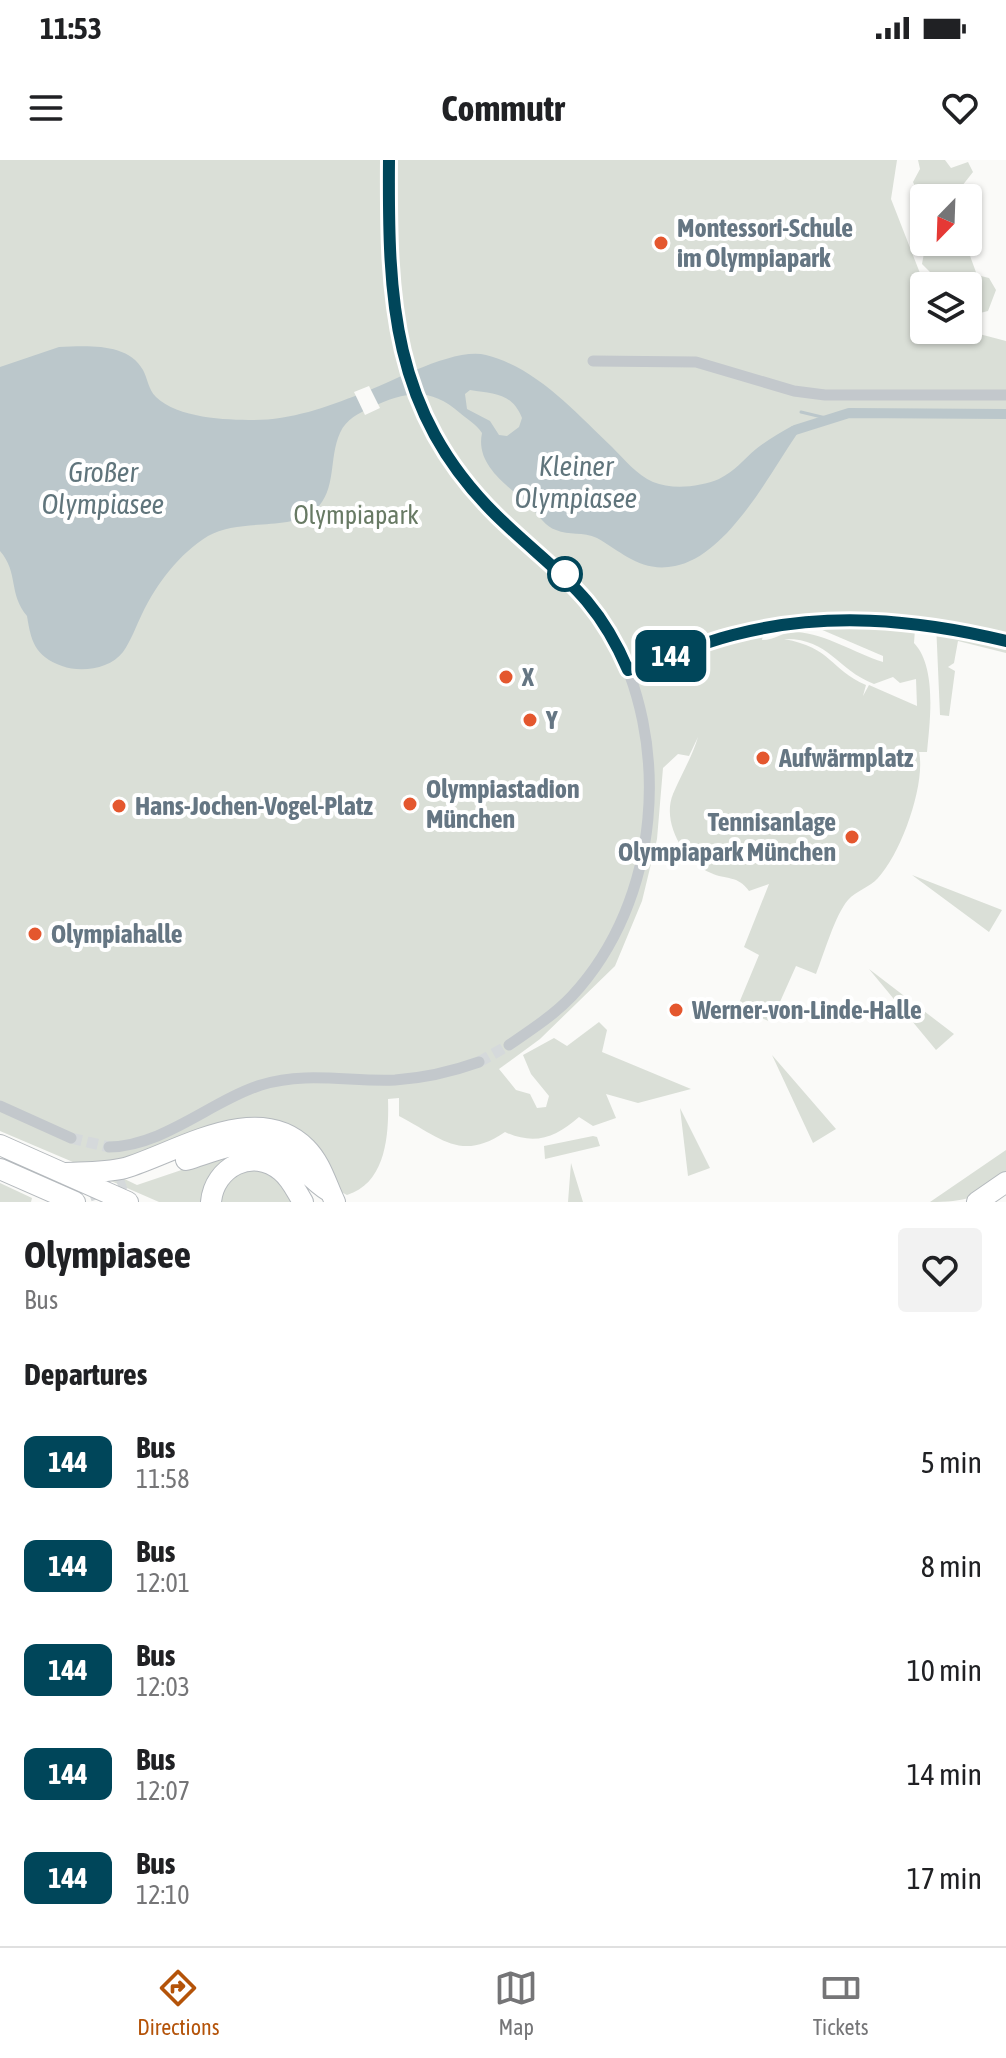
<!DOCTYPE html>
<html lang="en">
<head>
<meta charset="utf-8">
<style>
  :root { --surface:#fff; --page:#f2f2f2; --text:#202124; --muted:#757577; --line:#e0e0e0; --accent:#b45309 }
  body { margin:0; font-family:"Asap Condensed",sans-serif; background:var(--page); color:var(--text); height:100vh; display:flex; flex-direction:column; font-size:30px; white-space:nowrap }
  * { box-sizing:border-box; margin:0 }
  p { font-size:26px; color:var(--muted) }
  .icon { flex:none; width:44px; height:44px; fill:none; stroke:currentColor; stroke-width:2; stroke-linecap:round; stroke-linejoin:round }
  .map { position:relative; height:1042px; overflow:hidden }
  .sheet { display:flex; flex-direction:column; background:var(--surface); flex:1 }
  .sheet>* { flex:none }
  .badge { padding:0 16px; border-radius:12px; font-size:28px; line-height:52px }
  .needle { width:52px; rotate:203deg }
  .fabs { position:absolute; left:910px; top:24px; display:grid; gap:16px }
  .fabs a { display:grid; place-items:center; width:72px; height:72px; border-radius:8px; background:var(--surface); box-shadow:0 2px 6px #0004; font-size:40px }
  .map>.badge { position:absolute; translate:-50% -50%; box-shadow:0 0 0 4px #fff }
  h2 { padding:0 24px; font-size:30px; line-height:72px }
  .round { display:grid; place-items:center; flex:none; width:84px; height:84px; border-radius:8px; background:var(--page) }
  .overview { display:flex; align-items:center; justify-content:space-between; height:136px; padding:0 24px }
  h1 { font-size:38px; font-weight:700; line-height:60px }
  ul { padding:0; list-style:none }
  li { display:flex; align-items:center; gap:24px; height:104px; padding:0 24px }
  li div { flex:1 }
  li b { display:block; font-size:30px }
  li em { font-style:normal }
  li .badge { min-width:88px; font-weight:700; text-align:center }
  .status { display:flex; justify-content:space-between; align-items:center; height:56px; padding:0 40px; background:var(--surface); direction:ltr }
  .status svg { height:22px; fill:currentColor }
  header { display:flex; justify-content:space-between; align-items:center; height:104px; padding:0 24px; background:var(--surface); font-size:36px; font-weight:700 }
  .tabs { display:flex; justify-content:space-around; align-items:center; height:112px; border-top:2px solid var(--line); background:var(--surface); font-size:22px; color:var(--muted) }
  .tabs a { display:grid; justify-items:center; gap:4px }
  .tabs .active { color:var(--accent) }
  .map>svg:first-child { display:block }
</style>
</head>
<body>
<div class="status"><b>11:53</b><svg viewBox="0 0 49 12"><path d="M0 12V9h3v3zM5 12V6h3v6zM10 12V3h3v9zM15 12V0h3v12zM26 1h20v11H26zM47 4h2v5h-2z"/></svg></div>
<header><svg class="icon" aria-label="menu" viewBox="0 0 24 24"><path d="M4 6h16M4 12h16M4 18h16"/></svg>Commutr<svg class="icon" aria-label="heart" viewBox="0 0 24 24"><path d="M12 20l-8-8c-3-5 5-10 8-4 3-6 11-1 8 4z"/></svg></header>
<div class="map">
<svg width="1006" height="1042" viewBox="0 0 1006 1042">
  <rect width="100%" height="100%" fill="#fafaf8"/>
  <path fill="#dadfd7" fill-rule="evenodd" d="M 0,0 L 897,0 L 891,39 L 925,126 L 924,170 L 964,170 L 1006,181 L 1006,477 L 941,461 L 940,471 L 1006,487 L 1006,493 L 958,481 L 954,503 L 948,507 L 955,511 L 949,556 L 940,555 L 936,463 L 915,469 L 914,483 C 937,507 930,561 927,592 L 919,592 C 926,624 901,694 878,718 C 870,727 856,731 848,740 C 835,755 824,794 816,814 L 796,806 L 771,862 L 737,848 L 759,795 L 744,787 L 769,724 L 749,731 C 738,715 726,720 711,713 C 685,702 661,663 673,634 C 681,615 692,597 698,577 L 689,596 L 678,594 L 663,608 L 657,679 L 642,741 L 615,806 L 540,879 L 499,909 L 516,930 L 530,934 L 537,948 L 546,947 L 549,936 L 531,914 L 523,895 L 554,878 L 567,886 L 599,862 L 607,870 L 602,892 L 691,929 L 638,943 L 606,934 L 616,958 L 593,966 L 579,957 C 556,977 535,986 505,972 C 461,1002 441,978 399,956 L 399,938 L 388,939 C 389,972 387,1023 347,1035 L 337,1030 L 304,979 L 80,1005 L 0,971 ZM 796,468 L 820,469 L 883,496 L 883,502 C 854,493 827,474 796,472 C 781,472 776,480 762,480 L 763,475 ZM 784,479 C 829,478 836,509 874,524 L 893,517 L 900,523 L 916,519 L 917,546 L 869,525 L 863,536 L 866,525 C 829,509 833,488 784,479 Z
    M 918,0 L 945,0 L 951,8 L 968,2 L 973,12 L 962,26 L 961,38 L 924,38 L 924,46 L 913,22 L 920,9 Z
    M 926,82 L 965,82 L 977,115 L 989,118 L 996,130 L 988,151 L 968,156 L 968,126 L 930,126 L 933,115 L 922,104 Z
    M 912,715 L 1002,750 L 989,772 Z
    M 869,809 L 954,874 L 936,890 Z
    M 772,895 L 836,969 L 813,983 Z
    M 680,948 L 710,1008 L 688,1016 Z
    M 593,976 L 597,977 L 600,986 L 545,999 L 544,986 Z
    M 1006,990 L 1006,1015 C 978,1038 966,1042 930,1042 Z
    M 232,993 L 257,995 L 206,1042 L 159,1042 L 104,1018 L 114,1014 L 137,1025 Z
    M 571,1003 L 583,1042 L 568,1042 Z
    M 270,1008 L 297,1042 L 217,1042 L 232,1012 Z
    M 0,1023 L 32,1038 L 31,1042 L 0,1042 Z"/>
  <path fill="#bbc7cb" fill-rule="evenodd" d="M 59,187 C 85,186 128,182 143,210 C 148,219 148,229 156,237 C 178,258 225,260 254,260 C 291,260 327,247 360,234 C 391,223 453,187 486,195 C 537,208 575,252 612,287 C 624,299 637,315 653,322 C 672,330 700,327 719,319 C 735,311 743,300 756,289 C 767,280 780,273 792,266 L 797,274 C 769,315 727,396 675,406 C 641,413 622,392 597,378 C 583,371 569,376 556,370 C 544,366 538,354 529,345 C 509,326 475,306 482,273 C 476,264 468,260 460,253 C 431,227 406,231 372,247 C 359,253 346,259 340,273 C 328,299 338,331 313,352 C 290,371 239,358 208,376 C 179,394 157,423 142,454 C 136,466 131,481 123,492 C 110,509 81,513 62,506 C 34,496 31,480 27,456 C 8,433 19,413 0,391 L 0,207 ZM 470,230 C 495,234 512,233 522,258 L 519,267 L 507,276 L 499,275 L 490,261 L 467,249 L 465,234 Z"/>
  <path fill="#fafaf8" d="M 369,226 L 380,248 L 365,255 L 354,232 Z"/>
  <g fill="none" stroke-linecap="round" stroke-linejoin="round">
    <path stroke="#bbc7cb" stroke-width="3" d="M 801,252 L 826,258"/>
    <path stroke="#bbc7cb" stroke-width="10" d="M 795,270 L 849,253 L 1006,254"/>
    <path stroke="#d5d9db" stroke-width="11" stroke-dasharray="11 5.5" stroke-linecap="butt" d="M 591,444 L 609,470
      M 899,461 L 940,466
      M 479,902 L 509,885
      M 71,978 L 109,987"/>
    <path stroke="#d5d9db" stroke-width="20" stroke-dasharray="20 10" stroke-linecap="butt" d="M 60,1042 L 124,1019"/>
    <defs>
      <path id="highway" d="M 0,985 L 128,1042
        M 186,1000 C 217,991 258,970 287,994 C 302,1007 313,1022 330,1032
        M 0,1009 L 75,1042
        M 63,1013 C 84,1012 105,1013 125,1008 C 178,992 257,939 306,988 C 321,1003 326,1023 335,1042
        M 211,1042 C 214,1007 253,987 281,1011 C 291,1019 296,1031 303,1042
        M 977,1042 L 1006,1022"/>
    </defs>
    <use href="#highway" stroke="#b4b9bd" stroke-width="22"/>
    <path stroke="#c3c8cc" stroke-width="11" d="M 389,0 C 388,137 390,241 489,347 C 521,382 562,407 591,444
      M 593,201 L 696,202 L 794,231 L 825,235 L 1006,235
      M 940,466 L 1006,481
      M 628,510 C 724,479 796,452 899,461
      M 509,885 C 531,870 554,855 572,836 C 661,740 673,582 609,470
      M 0,946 L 71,978
      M 109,987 C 164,986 211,941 261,925 C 306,911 350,922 395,920 C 424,918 451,912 479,902"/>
    <use href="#highway" stroke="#fff" stroke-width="20"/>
  </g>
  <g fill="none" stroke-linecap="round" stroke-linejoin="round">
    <defs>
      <path id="line" d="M 389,0 C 388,138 391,251 496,355 C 553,411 594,430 628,510 C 663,499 698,484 733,475 C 825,451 915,459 1006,481"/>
    </defs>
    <use href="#line" stroke="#fff" stroke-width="18"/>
    <use href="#line" stroke="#00465a" stroke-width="12"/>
  </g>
  <g fill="#e4572e" stroke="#fff" stroke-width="3">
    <circle cx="661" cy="83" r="8"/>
    <circle cx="506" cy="517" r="8"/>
    <circle cx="530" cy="560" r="8"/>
    <circle cx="763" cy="598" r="8"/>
    <circle cx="410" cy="644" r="8"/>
    <circle cx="119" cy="646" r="8"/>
    <circle cx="852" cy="677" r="8"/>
    <circle cx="35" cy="774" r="8"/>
    <circle cx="676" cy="850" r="8"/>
  </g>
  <circle fill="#fff" stroke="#00465a" stroke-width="4" cx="565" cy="414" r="16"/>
  <g text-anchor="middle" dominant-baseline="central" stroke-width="8" stroke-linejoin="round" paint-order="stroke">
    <g font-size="26" font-weight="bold" fill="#657683" stroke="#fff" text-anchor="start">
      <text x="677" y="68">Montessori-Schule<tspan x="677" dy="30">im Olympiapark</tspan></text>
      <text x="522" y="517">X</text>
      <text x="546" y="560">Y</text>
      <text x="779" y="598">Aufwärmplatz</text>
      <text x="426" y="629">Olympiastadion<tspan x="426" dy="30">München</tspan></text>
      <text x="135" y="646">Hans-Jochen-Vogel-Platz</text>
      <text x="836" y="662" text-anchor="end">Tennisanlage<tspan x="836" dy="30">Olympiapark München</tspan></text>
      <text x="51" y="774">Olympiahalle</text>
      <text x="692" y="850">Werner-von-Linde-Halle</text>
    </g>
    <g font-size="26" fill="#687a64" stroke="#fff">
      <text x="356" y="355">Olympiapark</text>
    </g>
    <g font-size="28" font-style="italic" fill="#60757c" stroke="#fff">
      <text x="576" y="306">Kleiner<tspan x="576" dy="32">Olympiasee</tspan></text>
      <text x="103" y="312">Großer<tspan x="103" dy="32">Olympiasee</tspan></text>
    </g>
  </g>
</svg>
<div class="fabs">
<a><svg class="needle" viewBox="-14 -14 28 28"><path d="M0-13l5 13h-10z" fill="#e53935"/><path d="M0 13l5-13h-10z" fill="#757577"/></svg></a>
<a><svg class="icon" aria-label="layers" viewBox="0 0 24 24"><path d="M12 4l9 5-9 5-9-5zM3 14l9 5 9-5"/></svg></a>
</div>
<b class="badge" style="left:671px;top:496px;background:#00465a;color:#fff">144</b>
</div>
<section class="sheet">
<div class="overview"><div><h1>Olympiasee</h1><p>Bus</p></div><a class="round"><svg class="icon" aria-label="heart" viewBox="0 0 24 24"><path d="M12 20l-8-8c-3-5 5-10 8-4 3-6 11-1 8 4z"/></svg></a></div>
<h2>Departures</h2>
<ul>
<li><span class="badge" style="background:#00465a;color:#fff">144</span><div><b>Bus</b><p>11:58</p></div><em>5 min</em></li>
<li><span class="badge" style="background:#00465a;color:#fff">144</span><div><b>Bus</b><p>12:01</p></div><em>8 min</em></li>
<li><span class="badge" style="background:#00465a;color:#fff">144</span><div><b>Bus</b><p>12:03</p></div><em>10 min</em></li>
<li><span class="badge" style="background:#00465a;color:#fff">144</span><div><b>Bus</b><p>12:07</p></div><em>14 min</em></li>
<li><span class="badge" style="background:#00465a;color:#fff">144</span><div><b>Bus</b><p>12:10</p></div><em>17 min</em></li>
</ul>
</section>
<nav class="tabs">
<a class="active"><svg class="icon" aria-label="directions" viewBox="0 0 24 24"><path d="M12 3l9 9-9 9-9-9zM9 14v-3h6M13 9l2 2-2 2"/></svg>Directions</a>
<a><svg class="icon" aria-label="map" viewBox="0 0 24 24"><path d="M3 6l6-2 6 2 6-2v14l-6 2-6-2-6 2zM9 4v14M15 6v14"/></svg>Map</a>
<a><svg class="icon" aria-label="tickets" viewBox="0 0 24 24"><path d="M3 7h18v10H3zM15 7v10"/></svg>Tickets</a>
</nav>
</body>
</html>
